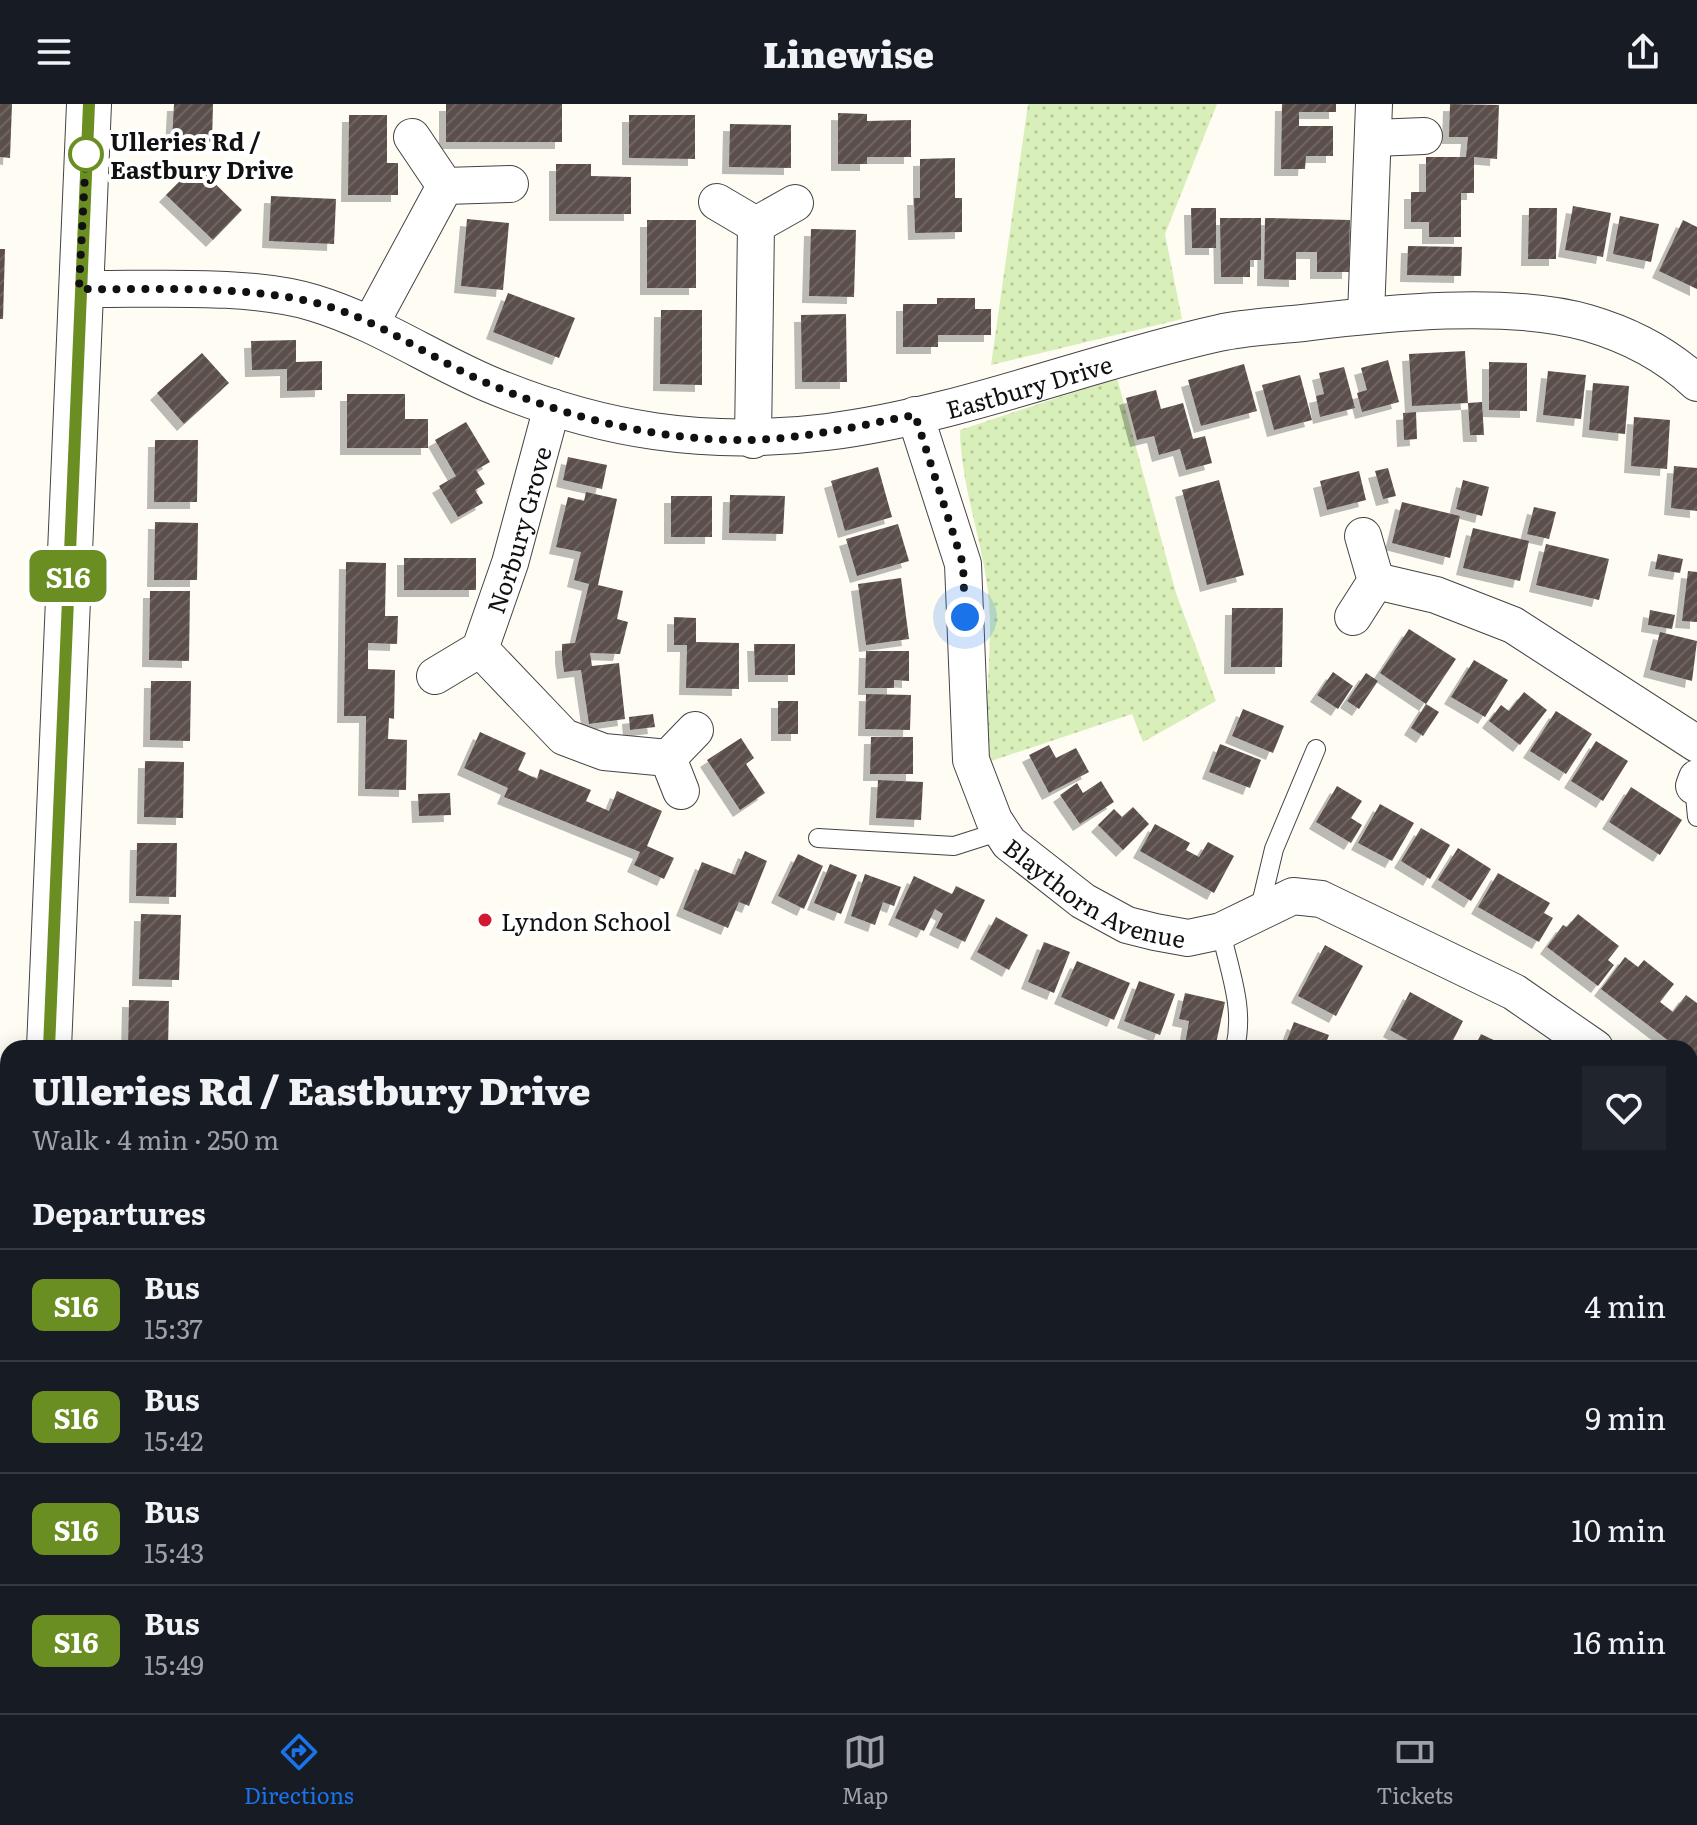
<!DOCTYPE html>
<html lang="en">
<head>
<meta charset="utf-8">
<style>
  :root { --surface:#171b24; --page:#20242c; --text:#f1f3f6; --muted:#9ea1a6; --line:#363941; --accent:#1a73e8 }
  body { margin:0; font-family:Literata,serif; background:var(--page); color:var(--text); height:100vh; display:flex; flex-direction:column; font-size:30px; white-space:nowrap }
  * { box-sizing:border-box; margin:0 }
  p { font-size:26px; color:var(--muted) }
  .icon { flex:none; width:44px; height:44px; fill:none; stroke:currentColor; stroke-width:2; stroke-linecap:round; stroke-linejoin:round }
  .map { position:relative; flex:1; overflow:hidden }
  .drawer { position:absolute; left:0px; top:936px; width:1698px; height:674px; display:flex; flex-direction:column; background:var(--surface); border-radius:24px 24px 0 0; box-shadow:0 4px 20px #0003 }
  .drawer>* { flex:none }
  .badge { padding:0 16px; border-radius:12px; font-size:28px; line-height:52px }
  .you { position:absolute; width:40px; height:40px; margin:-20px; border:6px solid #fff; border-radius:50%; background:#1a73e8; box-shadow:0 0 0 12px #1a73e833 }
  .map>.badge { position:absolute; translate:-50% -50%; box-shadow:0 0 0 4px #fff }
  h2 { padding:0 32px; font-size:30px; line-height:72px }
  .round { display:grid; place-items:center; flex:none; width:84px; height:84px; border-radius:0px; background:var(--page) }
  .overview { display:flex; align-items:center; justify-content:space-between; height:136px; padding:0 32px }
  h1 { font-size:38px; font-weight:800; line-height:60px }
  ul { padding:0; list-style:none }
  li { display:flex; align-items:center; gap:24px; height:112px; padding:0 32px; border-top:2px solid var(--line) }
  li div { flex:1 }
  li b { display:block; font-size:30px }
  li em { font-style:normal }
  li .badge { min-width:88px; font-weight:700; text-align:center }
  header { display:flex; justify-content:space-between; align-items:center; height:104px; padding:0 32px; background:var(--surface); font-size:36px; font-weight:800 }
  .menu { display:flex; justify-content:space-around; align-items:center; height:112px; border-top:2px solid var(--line); background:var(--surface); font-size:22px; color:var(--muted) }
  .menu a { display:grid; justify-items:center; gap:4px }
  .menu .selected { color:var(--accent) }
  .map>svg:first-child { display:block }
</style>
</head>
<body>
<header><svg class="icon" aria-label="menu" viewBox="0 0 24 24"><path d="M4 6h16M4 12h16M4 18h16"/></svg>Linewise<svg class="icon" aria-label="share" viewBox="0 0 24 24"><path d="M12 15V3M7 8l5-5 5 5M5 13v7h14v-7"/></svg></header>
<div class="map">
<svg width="1697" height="1609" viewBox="0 0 1697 1609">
  <defs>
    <pattern id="park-dots" width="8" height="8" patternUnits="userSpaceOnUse" patternTransform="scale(2)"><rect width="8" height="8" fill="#d9efb9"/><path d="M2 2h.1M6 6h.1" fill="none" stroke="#b9cc9e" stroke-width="1.8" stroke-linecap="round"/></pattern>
    <pattern id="building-hatch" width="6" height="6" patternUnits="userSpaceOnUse" patternTransform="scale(2)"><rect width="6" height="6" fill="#5b504c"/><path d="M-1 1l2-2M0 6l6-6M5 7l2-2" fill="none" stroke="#6e6562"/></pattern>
    <filter id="shadow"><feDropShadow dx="-7" dy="7" stdDeviation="0" flood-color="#0004"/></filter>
  </defs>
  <rect width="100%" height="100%" fill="#fffcf4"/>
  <path fill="url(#park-dots)" d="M 1028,0 L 1217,0 L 1165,130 L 1182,215 L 991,261 Z
    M 1117,274 L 1176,489 L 1216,597 L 1143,638 L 1132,610 L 988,658 C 983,604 993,550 989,497 C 984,439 961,385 960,326 Z"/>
  <path fill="url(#building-hatch)" filter="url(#shadow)" d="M 0,0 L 12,0 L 10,54 L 0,53 Z
    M 174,0 L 213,0 L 212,38 L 172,37 Z
    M 446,0 L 562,0 L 562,38 L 446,38 Z
    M 1282,0 L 1336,0 L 1336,8 L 1299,8 L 1299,22 L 1333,22 L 1333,52 L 1306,52 L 1305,65 L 1281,65 Z
    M 1450,0 L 1499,1 L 1497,55 L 1474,53 L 1474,89 L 1461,89 L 1461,133 L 1429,133 L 1429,118 L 1411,118 L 1411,88 L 1426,88 L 1426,53 L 1466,53 L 1468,33 L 1449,33 Z
    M 838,9 L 867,10 L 867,17 L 911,16 L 911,53 L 867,53 L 867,60 L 838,60 Z
    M 349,11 L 387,11 L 387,59 L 398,59 L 398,91 L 348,91 Z
    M 629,11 L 695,11 L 695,55 L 629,54 Z
    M 730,20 L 791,21 L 791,64 L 729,63 Z
    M 955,54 L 955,94 L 962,94 L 962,128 L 915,129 L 914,94 L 920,94 L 920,55 Z
    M 556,60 L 591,60 L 591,72 L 631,73 L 631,110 L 556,110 Z
    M 196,61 L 242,106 L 213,136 L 166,91 Z
    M 271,92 L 336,95 L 334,140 L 269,137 Z
    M 1573,102 L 1611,109 L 1603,153 L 1565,146 Z
    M 1191,104 L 1216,104 L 1216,144 L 1192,144 Z
    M 1529,104 L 1557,104 L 1556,155 L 1528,155 Z
    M 1620,112 L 1659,120 L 1651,158 L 1613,150 Z
    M 1220,114 L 1261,114 L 1261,156 L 1250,156 L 1250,173 L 1221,173 Z
    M 1265,114 L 1350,116 L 1349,168 L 1317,168 L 1317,148 L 1296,148 L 1296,176 L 1264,175 Z
    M 467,115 L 509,119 L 503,186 L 461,182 Z
    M 647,116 L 696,116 L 696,184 L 647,184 Z
    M 1683,116 L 1697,123 L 1697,185 L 1659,167 Z
    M 811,125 L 856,126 L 854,193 L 809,192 Z
    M 1408,142 L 1462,143 L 1461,172 L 1407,171 Z
    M 0,145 L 5,145 L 3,215 L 0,215 Z
    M 508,189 L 575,214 L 559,254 L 493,228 Z
    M 937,194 L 975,194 L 975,205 L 991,205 L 991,231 L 938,231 L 938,243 L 903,243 L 903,200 L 937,200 Z
    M 661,206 L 702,206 L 702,281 L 660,280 Z
    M 846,210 L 847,278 L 802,278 L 801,211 Z
    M 296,236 L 296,258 L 322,257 L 322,286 L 287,287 L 287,265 L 252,266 L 251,237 Z
    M 1465,247 L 1468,299 L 1482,298 L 1484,331 L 1470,331 L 1468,299 L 1412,302 L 1409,250 Z
    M 202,249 L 229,279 L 184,320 L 157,289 Z
    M 1388,256 L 1399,298 L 1362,308 L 1357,289 L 1367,286 L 1361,264 Z
    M 1489,258 L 1527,259 L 1527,307 L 1489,306 Z
    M 1244,260 L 1257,307 L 1201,322 L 1188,276 Z
    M 1344,263 L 1355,304 L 1320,313 L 1316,292 L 1324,290 L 1319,269 Z
    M 1548,267 L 1586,271 L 1581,315 L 1543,311 Z
    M 1300,271 L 1312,316 L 1274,326 L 1262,281 Z
    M 1593,279 L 1629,282 L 1625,330 L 1589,326 Z
    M 1156,286 L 1161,305 L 1183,299 L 1193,335 L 1205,332 L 1212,359 L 1186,366 L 1180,345 L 1159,351 L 1154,332 L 1137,336 L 1126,294 Z
    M 347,290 L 405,290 L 405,315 L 428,315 L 428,344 L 347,344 Z
    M 1416,308 L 1417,335 L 1404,336 L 1403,309 Z
    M 1634,313 L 1670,316 L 1667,365 L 1631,362 Z
    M 466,318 L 490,358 L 476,366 L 485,380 L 475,386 L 483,399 L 458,413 L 439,382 L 456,372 L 435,336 Z
    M 155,336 L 198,336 L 197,398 L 154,398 Z
    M 568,353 L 607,361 L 602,385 L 563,376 Z
    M 1674,362 L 1697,364 L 1697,407 L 1671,404 Z
    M 878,363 L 892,413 L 845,427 L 831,377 Z
    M 1388,364 L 1396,392 L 1383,395 L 1375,367 Z
    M 1359,367 L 1366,396 L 1327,406 L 1320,377 Z
    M 1219,376 L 1244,471 L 1207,481 L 1182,386 Z
    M 1463,376 L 1489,383 L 1482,412 L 1456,405 Z
    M 586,388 L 617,395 L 598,481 L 623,487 L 617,515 L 628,518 L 620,550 L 590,549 L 592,562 L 619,559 L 625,615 L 589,620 L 581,566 L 564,568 L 562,552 L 562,540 L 575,539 L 589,480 L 574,476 L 581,448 L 556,443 L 568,393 L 584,397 Z
    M 730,391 L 785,392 L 783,430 L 729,429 Z
    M 671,392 L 712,392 L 712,433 L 671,433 Z
    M 1402,398 L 1460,412 L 1450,454 L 1392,439 Z
    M 1534,403 L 1556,408 L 1549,435 L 1527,430 Z
    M 155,418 L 198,419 L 197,476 L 154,476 Z
    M 898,420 L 909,457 L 857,472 L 846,435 Z
    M 1473,424 L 1529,437 L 1520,477 L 1463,464 Z
    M 1546,440 L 1609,455 L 1599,496 L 1536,481 Z
    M 1658,450 L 1683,455 L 1680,469 L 1655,465 Z
    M 404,454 L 476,454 L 476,486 L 404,486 Z
    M 346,458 L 386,459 L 385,512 L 398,512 L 397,540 L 368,539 L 368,565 L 395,566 L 394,615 L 389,614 L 388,635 L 407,636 L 406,686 L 365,685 L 366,612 L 344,612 Z
    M 1688,467 L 1697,468 L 1697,518 L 1682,517 Z
    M 901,474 L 909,535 L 866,541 L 858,480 Z
    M 150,487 L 190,487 L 189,557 L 149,556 Z
    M 1232,504 L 1283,504 L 1282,563 L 1231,563 Z
    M 1650,506 L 1675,511 L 1672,525 L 1648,521 Z
    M 674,513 L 696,514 L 696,538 L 739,539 L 739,585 L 686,584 L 687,541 L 674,541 Z
    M 1409,525 L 1456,555 L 1426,600 L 1380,569 Z
    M 1660,528 L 1697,537 L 1692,577 L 1650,566 Z
    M 754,540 L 795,540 L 795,571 L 755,571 Z
    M 866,547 L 909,547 L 909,577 L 894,576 L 894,584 L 865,584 Z
    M 1474,556 L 1508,576 L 1485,613 L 1451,593 Z
    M 1333,568 L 1353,582 L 1338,605 L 1317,591 Z
    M 1366,569 L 1378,577 L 1359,605 L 1347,597 Z
    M 151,577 L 191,577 L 190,637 L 150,636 Z
    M 1524,588 L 1547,606 L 1520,641 L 1489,617 L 1501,601 L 1509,607 Z
    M 866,590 L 911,591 L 910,626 L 865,625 Z
    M 778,597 L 798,597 L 798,630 L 778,630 Z
    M 1426,600 L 1439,608 L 1423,632 L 1411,624 Z
    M 1243,605 L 1284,622 L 1273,649 L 1232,632 Z
    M 1556,607 L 1592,630 L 1566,670 L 1530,647 Z
    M 653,610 L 655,623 L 630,626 L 629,613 Z
    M 480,628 L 526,649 L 518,666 L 537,675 L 540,665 L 591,686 L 586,697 L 609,707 L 617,687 L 662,707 L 647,742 L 674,754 L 664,775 L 634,761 L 640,748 L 504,693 L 508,684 L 464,664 Z
    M 871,633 L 913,633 L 913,670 L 870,670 Z
    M 741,634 L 754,654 L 746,660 L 765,689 L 740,706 L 707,656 Z
    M 1596,637 L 1628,657 L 1603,697 L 1571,677 Z
    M 1220,640 L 1261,656 L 1250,684 L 1209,668 Z
    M 1049,641 L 1056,654 L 1076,644 L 1089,668 L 1049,689 L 1029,651 Z
    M 145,657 L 184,658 L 183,714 L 144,713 Z
    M 878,676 L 923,678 L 921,716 L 876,714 Z
    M 1101,677 L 1114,698 L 1080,720 L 1060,691 L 1077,679 L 1083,689 Z
    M 1337,682 L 1362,697 L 1351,714 L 1362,721 L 1351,739 L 1316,718 Z
    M 1631,683 L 1682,716 L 1660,751 L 1609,718 Z
    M 450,689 L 451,711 L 419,712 L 418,690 Z
    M 1380,700 L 1414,719 L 1392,757 L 1358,739 Z
    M 1133,703 L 1149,720 L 1123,746 L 1098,721 L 1114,705 L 1122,713 Z
    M 1155,720 L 1190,739 L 1186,746 L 1199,753 L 1208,738 L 1234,752 L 1214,789 L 1140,747 Z
    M 1421,724 L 1450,741 L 1430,775 L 1401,757 Z
    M 137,739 L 177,739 L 176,793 L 136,792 Z
    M 1458,744 L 1491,765 L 1471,797 L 1438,776 Z
    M 745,747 L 767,757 L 749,802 L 739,798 L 728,824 L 683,805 L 702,758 L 735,771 Z
    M 798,750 L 823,762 L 804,805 L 778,792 Z
    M 830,760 L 857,771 L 841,810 L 814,799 Z
    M 1498,769 L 1550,799 L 1544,809 L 1553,814 L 1539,838 L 1478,803 Z
    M 865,770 L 901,783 L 894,802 L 883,798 L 875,821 L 851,812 Z
    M 914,772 L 952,790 L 956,782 L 985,796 L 965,838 L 936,824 L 943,810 L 935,805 L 924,827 L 895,814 Z
    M 141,810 L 181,811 L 179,876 L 139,875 Z
    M 1578,810 L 1619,842 L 1608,856 L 1614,861 L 1598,882 L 1547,843 L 1563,821 L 1567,823 Z
    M 996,813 L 1028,831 L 1009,866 L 977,848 Z
    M 1044,838 L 1070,848 L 1054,889 L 1028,878 Z
    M 1325,841 L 1363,862 L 1336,912 L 1298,892 Z
    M 1625,853 L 1638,863 L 1644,856 L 1674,880 L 1660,898 L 1673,908 L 1686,891 L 1697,899 L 1697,958 L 1690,953 L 1690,944 L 1678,944 L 1601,885 Z
    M 1077,857 L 1130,879 L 1114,916 L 1061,893 Z
    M 1139,877 L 1175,890 L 1160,931 L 1124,917 Z
    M 1410,888 L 1463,917 L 1449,944 L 1422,944 L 1390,926 Z
    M 1185,889 L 1225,898 L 1215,944 L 1185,941 L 1189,917 L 1179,915 Z
    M 129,896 L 169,897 L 168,944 L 128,944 Z
    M 1294,918 L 1329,931 L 1324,944 L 1284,944 Z
    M 1481,930 L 1504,941 L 1511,944 L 1474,944 Z
    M 1690,1590 L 1697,1595 L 1697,1609 L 1612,1609 L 1617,1602 L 1690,1602 Z"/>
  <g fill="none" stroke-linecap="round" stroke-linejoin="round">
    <defs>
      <path id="service" d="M 1694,682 L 1697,713
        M 818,734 L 954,742 L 1001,727
        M 1259,808 L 1274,745 L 1316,645
        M 1221,827 C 1229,867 1245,903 1235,944"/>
      <g id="minor">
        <path d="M 412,33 L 445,82 L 510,80"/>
        <path d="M 1374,34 L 1424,32"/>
        <path d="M 717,98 L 756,121 L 795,99"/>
        <path id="s1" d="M 79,185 C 148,186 249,179 314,199 C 377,218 430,255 489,280 C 601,327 707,343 827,328 C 961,311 1088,258 1219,229 C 1246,223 1275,222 1303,219 C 1385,209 1508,196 1588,219 C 1629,231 1666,250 1697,279"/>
        <path d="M 1366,211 L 1374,0"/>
        <path d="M 371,219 L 445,82"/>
        <path id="s2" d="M 915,311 L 963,460 L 971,656 L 994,716 L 1009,739 L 1083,797 L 1127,821 L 1155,828 L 1188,834 L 1221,827 L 1293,792 L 1321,795 L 1514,888 L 1595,944"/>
        <path d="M 753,336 L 756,121"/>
        <path d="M 1376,477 L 1436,491 L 1513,521 L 1697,640"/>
        <path d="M 1353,513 L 1376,477 L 1363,432"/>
        <path d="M 480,545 L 564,633 L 604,648 L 668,654"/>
        <path id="s3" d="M 435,572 L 480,545 L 510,459 L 552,303"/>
        <path d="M 1694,682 L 1697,674"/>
        <path d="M 681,687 L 668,654 L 695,626"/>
      </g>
      <path id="tertiary" d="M 49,944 L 89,0
        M 60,1602 L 61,1609"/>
    </defs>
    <use href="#service" stroke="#444" stroke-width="20"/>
    <use href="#minor" stroke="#444" stroke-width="38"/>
    <use href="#tertiary" stroke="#444" stroke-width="46"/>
    <use href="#service" stroke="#fff" stroke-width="18"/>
    <use href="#minor" stroke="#fff" stroke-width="36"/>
    <use href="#tertiary" stroke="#fff" stroke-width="44"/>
  </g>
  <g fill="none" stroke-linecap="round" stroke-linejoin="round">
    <defs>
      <path id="line" d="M 49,944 L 89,0"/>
    </defs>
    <use href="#line" stroke="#fff" stroke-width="18"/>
    <use href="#line" stroke="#6b8e23" stroke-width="12"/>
    <path stroke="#111" stroke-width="8" stroke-dasharray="0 14.4" d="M 86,50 L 79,185 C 154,186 234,181 308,197 C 374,211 428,254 489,280 C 572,315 663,338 754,336 C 808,334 862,321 915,311 L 963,460 L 965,513"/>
  </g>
  <circle fill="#fff" stroke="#6b8e23" stroke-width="4" cx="86" cy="50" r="16"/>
  <circle fill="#d11931" stroke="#fff" stroke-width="3" cx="485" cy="816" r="8"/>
  <g text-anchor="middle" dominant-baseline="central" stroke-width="8" stroke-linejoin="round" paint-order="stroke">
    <g font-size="24" font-weight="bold" fill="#111" stroke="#fff" text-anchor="start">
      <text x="110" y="36">Ulleries Rd /<tspan x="110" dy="28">Eastbury Drive</tspan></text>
    </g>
    <g font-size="24" fill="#111" stroke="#fff">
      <text stroke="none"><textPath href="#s1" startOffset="982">Eastbury Drive</textPath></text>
      <text stroke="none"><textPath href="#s3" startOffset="178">Norbury Grove</textPath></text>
      <text stroke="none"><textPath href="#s2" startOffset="546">Blaythorn Avenue</textPath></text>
    </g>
    <g font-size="24" fill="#111" stroke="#fff" text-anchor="start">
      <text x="501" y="816">Lyndon School</text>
    </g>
  </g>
</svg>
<div class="you" style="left:965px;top:513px"></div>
<b class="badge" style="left:68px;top:472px;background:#6b8e23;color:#fff">S16</b>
<section class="drawer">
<div class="overview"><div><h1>Ulleries Rd / Eastbury Drive</h1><p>Walk · 4 min · 250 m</p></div><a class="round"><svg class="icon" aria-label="heart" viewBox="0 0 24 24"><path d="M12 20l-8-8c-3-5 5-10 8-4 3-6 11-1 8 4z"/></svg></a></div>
<h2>Departures</h2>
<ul>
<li><span class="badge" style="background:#6b8e23;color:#fff">S16</span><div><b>Bus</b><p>15:37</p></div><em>4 min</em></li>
<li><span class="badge" style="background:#6b8e23;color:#fff">S16</span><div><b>Bus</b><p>15:42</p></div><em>9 min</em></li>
<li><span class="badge" style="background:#6b8e23;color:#fff">S16</span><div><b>Bus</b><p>15:43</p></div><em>10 min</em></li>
<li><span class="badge" style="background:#6b8e23;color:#fff">S16</span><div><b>Bus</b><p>15:49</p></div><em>16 min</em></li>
</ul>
</section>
</div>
<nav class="menu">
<a class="selected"><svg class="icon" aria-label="directions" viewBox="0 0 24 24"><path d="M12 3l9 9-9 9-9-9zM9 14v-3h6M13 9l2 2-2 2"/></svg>Directions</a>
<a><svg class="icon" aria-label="map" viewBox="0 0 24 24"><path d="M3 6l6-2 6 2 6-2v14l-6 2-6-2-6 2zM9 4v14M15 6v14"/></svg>Map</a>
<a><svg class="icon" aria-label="tickets" viewBox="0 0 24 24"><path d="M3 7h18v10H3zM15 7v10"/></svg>Tickets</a>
</nav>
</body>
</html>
